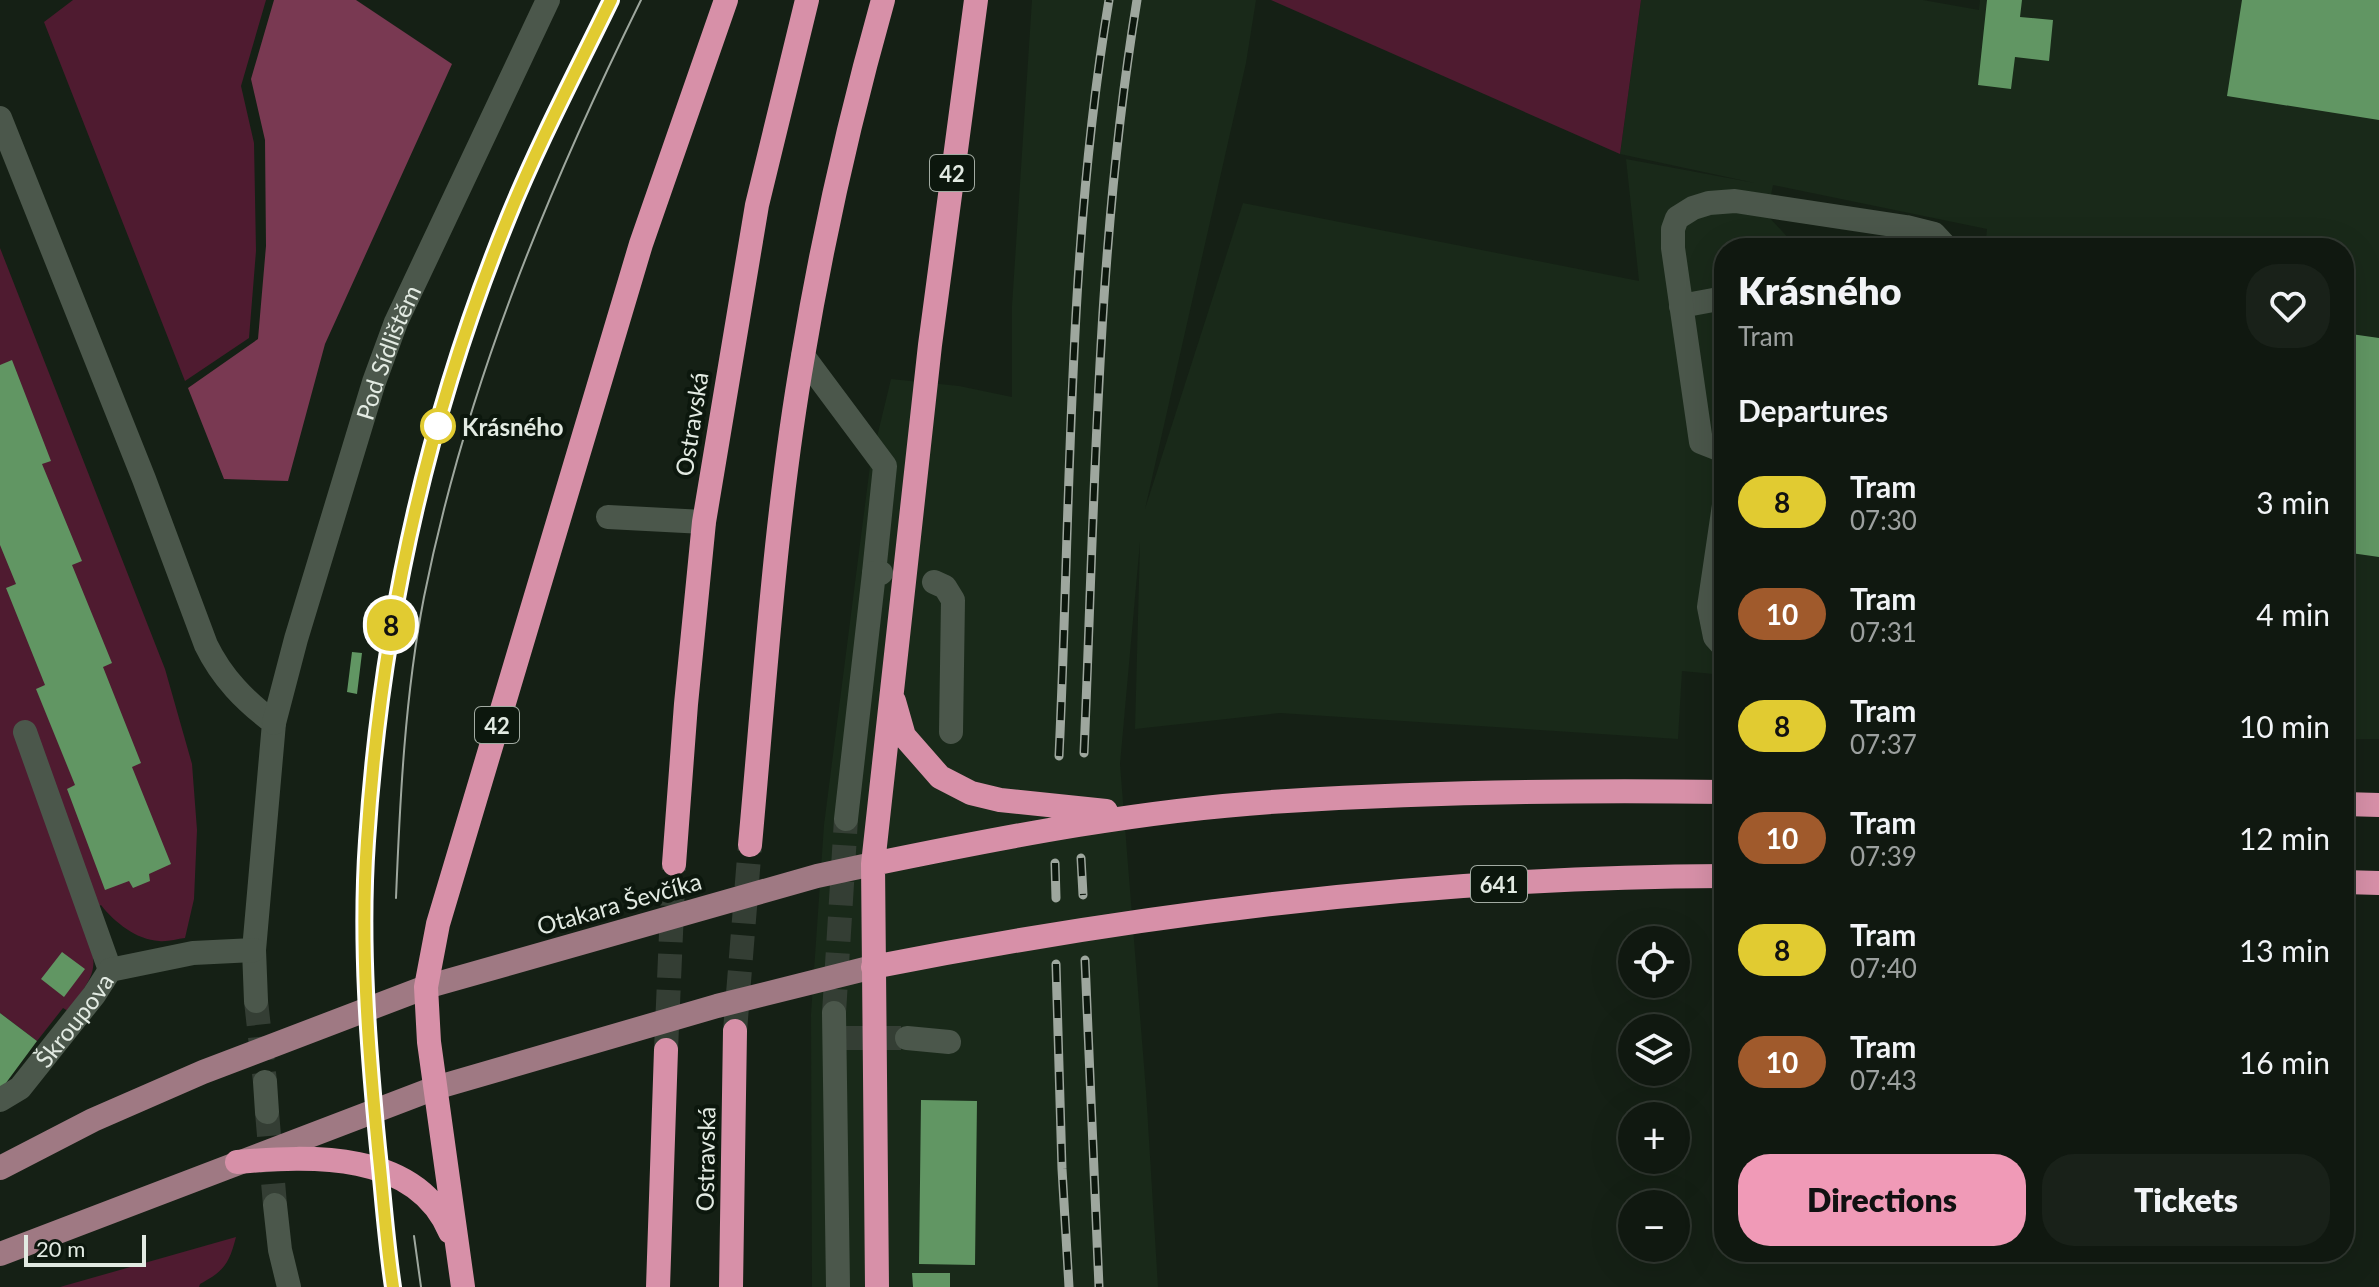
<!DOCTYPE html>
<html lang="en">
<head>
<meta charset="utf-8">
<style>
  :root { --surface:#101810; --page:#192119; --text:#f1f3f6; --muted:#9ca09f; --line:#303730; --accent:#f09ab7 }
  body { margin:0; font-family:Lato,sans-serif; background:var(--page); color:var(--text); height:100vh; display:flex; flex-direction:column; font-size:30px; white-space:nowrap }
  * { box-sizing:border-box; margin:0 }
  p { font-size:26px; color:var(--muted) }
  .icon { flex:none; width:44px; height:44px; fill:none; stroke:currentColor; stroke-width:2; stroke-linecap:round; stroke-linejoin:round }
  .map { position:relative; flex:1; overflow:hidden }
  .side { position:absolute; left:1714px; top:238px; width:640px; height:1024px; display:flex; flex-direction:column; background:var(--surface); border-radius:32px; box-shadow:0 8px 32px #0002,0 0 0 2px var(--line) }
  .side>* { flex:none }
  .badge { padding:0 16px; border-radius:26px; font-size:28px; line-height:52px }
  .tools { position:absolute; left:1618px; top:926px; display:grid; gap:16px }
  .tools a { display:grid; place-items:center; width:72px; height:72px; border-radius:50%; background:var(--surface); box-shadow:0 8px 32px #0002,0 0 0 2px var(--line); font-size:40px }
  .scale { position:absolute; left:24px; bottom:20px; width:122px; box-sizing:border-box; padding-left:8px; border:4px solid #e2eae2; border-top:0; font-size:22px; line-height:28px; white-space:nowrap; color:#e2eae2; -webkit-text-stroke:6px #0c170d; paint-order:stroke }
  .map>.badge { position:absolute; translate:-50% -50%; box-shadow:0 0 0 4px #fff }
  h2 { padding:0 24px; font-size:30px; line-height:72px }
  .round { display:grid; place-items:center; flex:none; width:84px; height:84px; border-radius:32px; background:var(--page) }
  .headline { display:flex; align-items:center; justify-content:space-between; height:136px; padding:0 24px }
  h1 { font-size:38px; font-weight:800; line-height:60px }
  .primary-button { display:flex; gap:16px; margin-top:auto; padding:16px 24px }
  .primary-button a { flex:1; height:92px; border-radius:32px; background:var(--accent); color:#111; font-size:32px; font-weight:800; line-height:92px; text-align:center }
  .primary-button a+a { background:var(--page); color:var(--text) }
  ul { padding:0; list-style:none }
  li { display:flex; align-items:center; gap:24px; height:112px; padding:0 24px }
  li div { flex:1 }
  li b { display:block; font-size:30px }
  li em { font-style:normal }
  li .badge { min-width:88px; font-weight:700; text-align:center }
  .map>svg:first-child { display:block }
</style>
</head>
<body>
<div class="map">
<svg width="2379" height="1287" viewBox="0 0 2379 1287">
  <rect width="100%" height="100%" fill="#152015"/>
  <path fill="#192919" d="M 1032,0 L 1256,0 L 1246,63 L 1145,509 L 1243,203 L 1639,281 L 1626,159 L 1755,183 L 1620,154 L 1641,0 L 1923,0 L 1979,10 L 1980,0 L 2379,0 L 2379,739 L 2344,739 L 2344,248 L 1985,248 L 1987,229 L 1773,185 L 1767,215 L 1794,244 L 1816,248 L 1724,248 L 1724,675 L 1682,671 L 1678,739 L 1280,713 L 1135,729 L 1140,542 L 1120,764 L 1146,1091 L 1158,1287 L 812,1287 L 811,1014 L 824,825 L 870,466 L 891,379 L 959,386 L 1012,397 L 1012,306 Z"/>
  <path fill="#4f1b30" d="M 73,0 L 266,0 L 241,86 L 254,143 L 256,251 L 249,338 L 185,381 L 44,22 Z
    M 1271,0 L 1641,0 L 1620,154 Z
    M 0,248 L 165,669 L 192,764 L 197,830 L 194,899 L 185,938 C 177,939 167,942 159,941 C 137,940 114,922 101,905 L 81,915 C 98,967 101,967 68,1011 L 63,1008 L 37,1041 L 0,1013 Z
    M 236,1237 C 229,1264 224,1271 200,1284 L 199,1287 L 60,1287 Z"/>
  <path fill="#793952" d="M 274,0 L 356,0 L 452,64 L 325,344 L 288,481 L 224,479 L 188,388 L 258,339 L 266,246 L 265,140 L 251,79 Z"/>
  <path fill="#619663" d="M 1987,0 L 2022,0 L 2020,17 L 2053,20 L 2049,61 L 2015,57 L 2011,89 L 1978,85 Z
    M 2242,0 L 2379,0 L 2379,120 L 2227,96 Z
    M 2344,333 L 2379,338 L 2379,557 L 2344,552 Z
    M 12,360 L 51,461 L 42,464 L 82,561 L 72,565 L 112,663 L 103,667 L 141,763 L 132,767 L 171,864 L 149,874 L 150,881 L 133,888 L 129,881 L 105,890 L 67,789 L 75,785 L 36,689 L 45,685 L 6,588 L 16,584 L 0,545 L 0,365 Z
    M 352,652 L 362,653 L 357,694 L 347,692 Z
    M 62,952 L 85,969 L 64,997 L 41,979 Z
    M 0,1013 L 37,1041 L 0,1091 Z
    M 921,1100 L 977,1101 L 975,1265 L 919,1264 Z
    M 912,1273 L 950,1273 L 950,1287 L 913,1287 Z"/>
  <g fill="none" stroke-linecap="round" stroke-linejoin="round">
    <path stroke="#343e34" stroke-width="24" stroke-dasharray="24 12" stroke-linecap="butt" d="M 256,1001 L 265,1082
      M 834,1013 L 846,819
      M 841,1038 L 907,1038
      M 267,1112 L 275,1205"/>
    <path stroke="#343e34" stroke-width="24" stroke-dasharray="24 12" stroke-linecap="butt" d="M 735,1031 L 750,845
      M 666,1050 L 674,864"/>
    <g stroke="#4b574b" stroke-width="24">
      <path d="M 0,118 L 144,479 L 206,645 C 222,678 245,701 274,723 L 254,950 L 256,1001"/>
      <path d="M 1681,306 L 1724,298"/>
      <path d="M 803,356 L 885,466 L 874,573"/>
      <path d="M 1724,451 L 1701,442 L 1673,248 L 1673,229 L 1677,218 L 1693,208 L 1709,203 L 1735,201 L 1906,227 L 1934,234 L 1947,248"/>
      <path d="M 1724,505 L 1709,607 L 1715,637 L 1724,647"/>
      <path d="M 608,517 L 704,522"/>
      <path d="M 934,582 L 945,587 L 953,600 L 951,732"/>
      <path id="s1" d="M 274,723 L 296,639 L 374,382 L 396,322 L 548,0"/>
      <path d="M 25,732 L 110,970"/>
      <path d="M 846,819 L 874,573 L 881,573"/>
      <path d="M 834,1013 L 838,1287"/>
      <path d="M 907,1038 L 949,1042"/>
      <path d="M 265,1082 L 267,1112"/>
      <path id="s2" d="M 0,1100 L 20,1088 L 94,995 L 110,970 L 193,953 L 254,950"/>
      <path d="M 275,1205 L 280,1250 L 289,1287"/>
    </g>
    <path stroke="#9f7983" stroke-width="24" d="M 0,1168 L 93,1120 L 203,1072 L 426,987 L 817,876 L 873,864
      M 0,1254 L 435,1088 L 717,1006 L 873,967"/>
    <path stroke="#d790a8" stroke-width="24" d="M 894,701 L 904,736 L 940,777 L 971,793 L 1000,800 L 1106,811
      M 2344,804 L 2379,805
      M 750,845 C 765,682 775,517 803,356 C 823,236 850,117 883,0
      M 674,864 L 686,704 L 704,522 L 757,205 L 807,0
      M 873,864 C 1009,836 1147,809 1287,801 C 1432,792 1579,790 1724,792
      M 2344,882 L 2379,883
      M 873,967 C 1152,912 1439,877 1724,876
      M 237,1162 C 310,1156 416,1150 450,1232
      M 463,1287 L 429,1042 L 426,987 L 438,924 L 641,244 L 726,0
      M 658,1287 L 666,1050
      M 731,1287 L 735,1031
      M 877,1287 L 873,864 L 930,345 L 976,0"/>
    <path stroke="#9ea79e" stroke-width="2" d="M 396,898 C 400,798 405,695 424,597 C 466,387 547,191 641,0
      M 365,949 L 367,842 L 380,707 L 394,604 L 415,507 L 469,322 L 509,216 L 611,0
      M 384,1206 L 393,1287
      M 414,1236 L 421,1287"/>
    <defs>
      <path id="rail" d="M 1084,753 C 1095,502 1096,249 1137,0
        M 1059,756 C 1071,504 1067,250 1109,0
        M 1081,858 L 1083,895
        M 1055,863 L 1056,898
        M 1085,960 L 1099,1287
        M 1056,964 L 1062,1169 L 1069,1287"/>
    </defs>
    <use href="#rail" stroke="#9ea79e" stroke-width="9"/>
    <use href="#rail" stroke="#0c170d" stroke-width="6" stroke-dasharray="18" stroke-linecap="butt"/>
  </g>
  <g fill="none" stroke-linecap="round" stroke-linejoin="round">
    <defs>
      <path id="line" d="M 393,1287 C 386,1241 383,1194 378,1148 C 368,1046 360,942 367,841 C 381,626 427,417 508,218 C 538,144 576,72 611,0"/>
    </defs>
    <use href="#line" stroke="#fff" stroke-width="18"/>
    <use href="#line" stroke="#e1cb31" stroke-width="12"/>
  </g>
  <circle fill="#fff" stroke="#e1cb31" stroke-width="4" cx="438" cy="426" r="16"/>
  <g text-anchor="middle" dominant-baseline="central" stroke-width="8" stroke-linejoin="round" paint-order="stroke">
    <g fill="#0c170d" stroke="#a2aba2" stroke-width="2">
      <rect x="930" y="155" width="44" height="36" rx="6"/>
      <rect x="475" y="707" width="44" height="36" rx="6"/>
      <rect x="1471" y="866" width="56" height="36" rx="6"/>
    </g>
    <g font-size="22" font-weight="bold" fill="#e2eae2">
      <text x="952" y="173">42</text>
      <text x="497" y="725">42</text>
      <text x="1499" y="884">641</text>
    </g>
    <g font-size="24" fill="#e2eae2" stroke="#0c170d">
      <text stroke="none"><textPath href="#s1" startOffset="388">Pod Sídlištěm</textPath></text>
      <text transform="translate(691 424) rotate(-81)">Ostravská</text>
      <text transform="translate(619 903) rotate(-16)">Otakara Ševčíka</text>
      <text stroke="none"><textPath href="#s2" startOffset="110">Škroupova</textPath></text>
      <text transform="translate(705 1159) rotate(-89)">Ostravská</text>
    </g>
    <g font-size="24" font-weight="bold" fill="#e2eae2" stroke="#0c170d" text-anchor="start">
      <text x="462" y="426">Krásného</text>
    </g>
  </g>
</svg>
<div class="tools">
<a><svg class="icon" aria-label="locate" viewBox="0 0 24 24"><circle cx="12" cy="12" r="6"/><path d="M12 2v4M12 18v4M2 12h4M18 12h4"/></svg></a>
<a><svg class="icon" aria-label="layers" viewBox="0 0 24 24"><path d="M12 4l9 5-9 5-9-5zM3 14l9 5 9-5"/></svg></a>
<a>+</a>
<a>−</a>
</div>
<div class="scale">20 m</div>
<b class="badge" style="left:391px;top:625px;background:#e1cb31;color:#111">8</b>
<section class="side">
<div class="headline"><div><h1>Krásného</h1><p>Tram</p></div><a class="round"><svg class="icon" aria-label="heart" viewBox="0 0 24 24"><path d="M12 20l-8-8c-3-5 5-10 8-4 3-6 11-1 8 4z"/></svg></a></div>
<h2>Departures</h2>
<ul>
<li><span class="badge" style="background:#e1cb31;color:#111">8</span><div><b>Tram</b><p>07:30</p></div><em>3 min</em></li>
<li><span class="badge" style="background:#a05a2c;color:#fff">10</span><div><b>Tram</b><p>07:31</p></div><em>4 min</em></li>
<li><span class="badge" style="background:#e1cb31;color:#111">8</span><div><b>Tram</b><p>07:37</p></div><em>10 min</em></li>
<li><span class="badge" style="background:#a05a2c;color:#fff">10</span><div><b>Tram</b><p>07:39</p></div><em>12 min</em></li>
<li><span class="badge" style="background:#e1cb31;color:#111">8</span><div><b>Tram</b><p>07:40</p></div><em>13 min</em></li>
<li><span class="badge" style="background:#a05a2c;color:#fff">10</span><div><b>Tram</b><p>07:43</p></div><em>16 min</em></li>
</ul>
<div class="primary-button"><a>Directions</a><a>Tickets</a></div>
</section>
</div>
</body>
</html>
